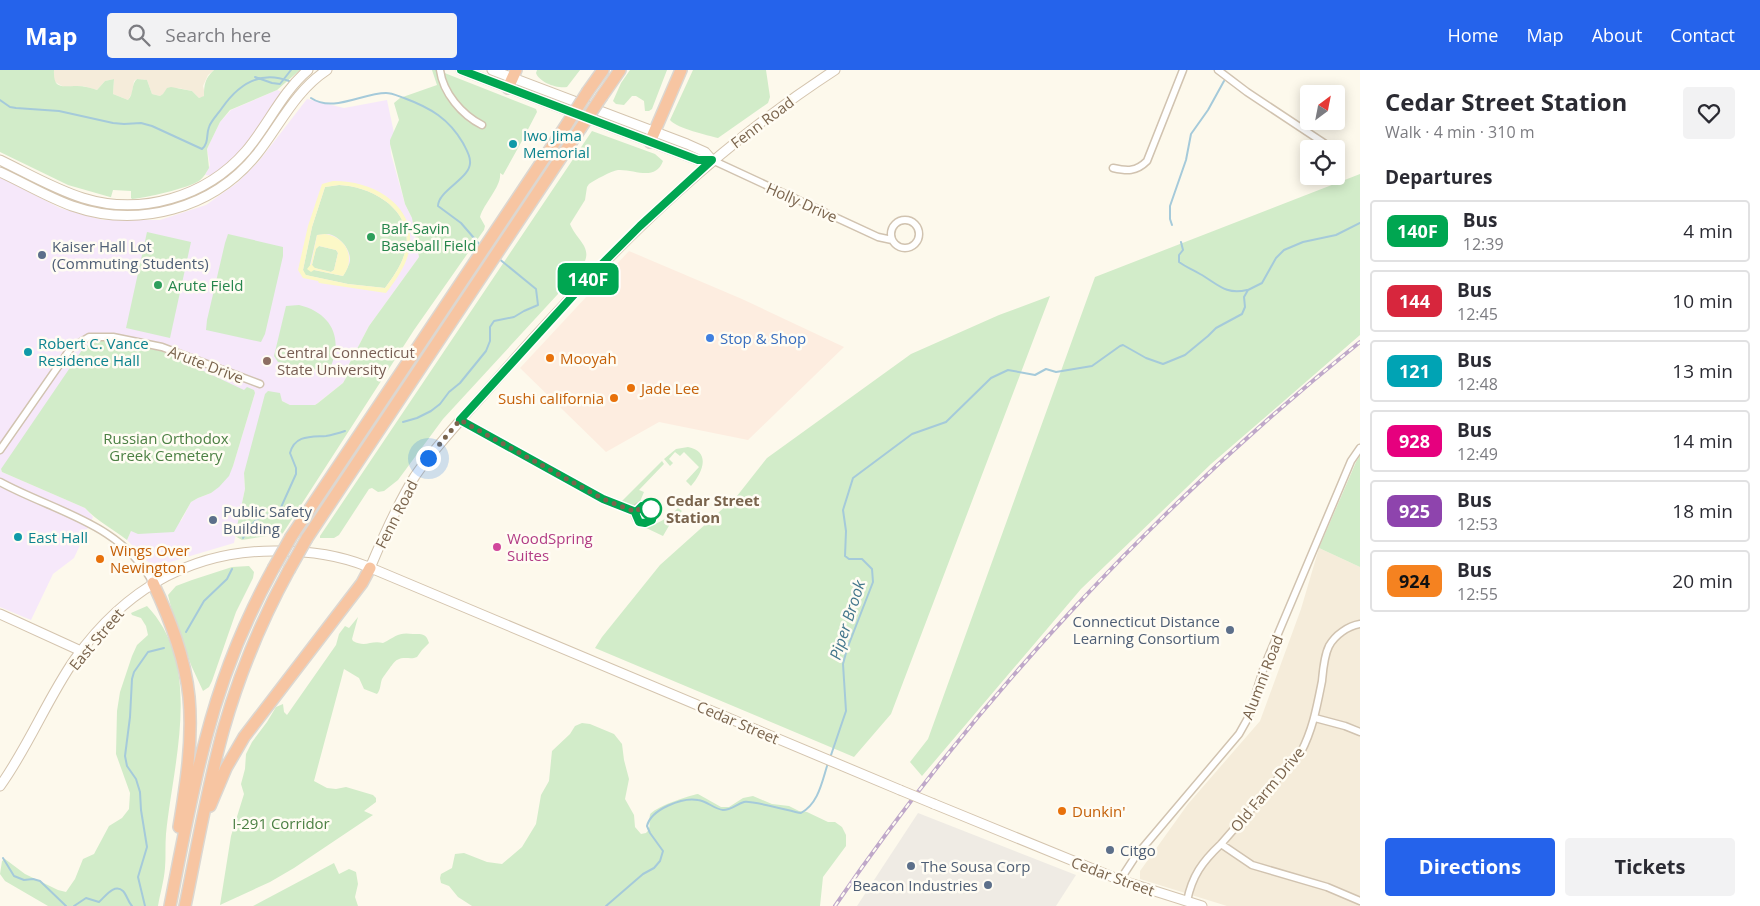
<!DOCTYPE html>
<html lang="en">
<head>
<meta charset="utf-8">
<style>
  :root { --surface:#fff; --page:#f2f2f3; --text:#2b2b33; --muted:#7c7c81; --line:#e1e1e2; --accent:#2563eb }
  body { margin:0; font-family:"Open Sans",sans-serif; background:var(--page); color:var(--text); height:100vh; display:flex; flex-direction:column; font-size:19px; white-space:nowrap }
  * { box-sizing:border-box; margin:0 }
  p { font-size:16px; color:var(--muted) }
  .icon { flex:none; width:28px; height:28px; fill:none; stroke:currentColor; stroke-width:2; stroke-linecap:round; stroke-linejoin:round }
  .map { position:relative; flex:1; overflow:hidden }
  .sheet { display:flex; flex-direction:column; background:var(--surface); width:400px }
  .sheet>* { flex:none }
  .badge { padding:0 10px; border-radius:8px; font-size:18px; line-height:32px }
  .needle { width:32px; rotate:32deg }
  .fabs { position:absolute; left:1300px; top:15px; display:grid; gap:10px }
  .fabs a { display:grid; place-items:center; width:45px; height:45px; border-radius:5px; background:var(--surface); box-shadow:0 2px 12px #0003; font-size:25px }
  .you { position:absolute; width:25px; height:25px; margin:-12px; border:4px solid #fff; border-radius:50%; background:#1a73e8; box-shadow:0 0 0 8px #1a73e833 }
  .map>.badge { position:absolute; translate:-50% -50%; box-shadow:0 0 0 2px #fff }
  h2 { padding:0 25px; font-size:19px; line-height:45px }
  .round { display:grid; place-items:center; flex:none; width:52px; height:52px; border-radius:5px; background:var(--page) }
  .headline { display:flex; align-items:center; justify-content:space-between; height:85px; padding:0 25px }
  h1 { font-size:24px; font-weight:700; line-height:38px }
  .primary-button { display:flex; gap:10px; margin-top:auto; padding:10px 25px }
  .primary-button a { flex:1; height:58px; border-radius:5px; background:var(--accent); color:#fff; font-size:20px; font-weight:700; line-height:58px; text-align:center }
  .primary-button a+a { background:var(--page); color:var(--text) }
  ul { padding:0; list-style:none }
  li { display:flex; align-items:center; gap:15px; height:62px; margin:0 10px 8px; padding:0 15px; border:2px solid var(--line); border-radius:5px }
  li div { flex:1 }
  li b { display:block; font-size:19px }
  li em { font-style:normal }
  li .badge { min-width:55px; font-weight:700; text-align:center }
  header { display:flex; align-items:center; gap:30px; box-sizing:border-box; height:70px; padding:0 25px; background:var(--accent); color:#fff }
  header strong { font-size:24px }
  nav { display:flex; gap:28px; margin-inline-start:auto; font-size:18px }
  .search { width:350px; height:45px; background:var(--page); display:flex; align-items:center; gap:12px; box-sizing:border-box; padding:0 18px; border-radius:5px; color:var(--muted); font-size:19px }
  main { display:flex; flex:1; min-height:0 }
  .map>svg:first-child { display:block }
</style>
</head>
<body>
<header>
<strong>Map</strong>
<div class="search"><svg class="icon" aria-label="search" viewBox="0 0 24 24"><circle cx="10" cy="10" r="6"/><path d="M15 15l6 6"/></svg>Search here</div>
<nav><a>Home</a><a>Map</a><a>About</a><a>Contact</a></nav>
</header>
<main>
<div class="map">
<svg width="1360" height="836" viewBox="0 0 1360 836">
  <rect width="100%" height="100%" fill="#fdf9ec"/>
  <path fill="#f5ecda" d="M 54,0 L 214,0 L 208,5 L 203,16 L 205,24 L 203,27 L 199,28 L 192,21 L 178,18 L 160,26 L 152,24 L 147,10 L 137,9 L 134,11 L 132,23 L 128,30 L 113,24 L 114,9 L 105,11 L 97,20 L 83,16 L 64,17 L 55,12 L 53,9 Z
    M 1319,478 L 1360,497 L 1360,836 L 1227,836 L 1140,809 L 1140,801 L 1188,734 L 1260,651 L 1301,539 Z"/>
  <path fill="#fdede0" d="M 629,181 L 742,229 L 844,277 L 748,370 L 659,352 L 606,382 L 520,298 Z"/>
  <path fill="#efebe4" d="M 918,743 L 1076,805 L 1056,836 L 857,836 Z"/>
  <path fill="#f6e8fa" d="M 277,20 L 282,22 L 258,59 L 236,87 L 213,106 L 205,105 L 210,95 L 207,79 L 220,52 L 231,40 Z
    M 307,29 L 344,38 L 387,30 L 394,63 L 390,70 L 391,84 L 405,134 L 412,148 L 419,187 L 369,256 L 347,298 L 347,306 L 343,313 L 315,335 L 290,335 L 282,331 L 244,403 L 245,419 L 234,473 L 160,495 L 151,494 L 146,490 L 127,470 L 131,461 L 181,451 L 191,432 L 198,428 L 211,423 L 228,406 L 233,396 L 255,323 L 244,320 L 1,399 L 2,402 L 85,438 L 93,447 L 74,488 L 53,504 L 31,550 L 0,537 L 0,107 L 60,138 L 103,150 L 160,150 L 206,135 L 237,113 L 259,91 Z"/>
  <path fill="#d2ecc9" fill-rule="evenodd" d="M 0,0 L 54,0 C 53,20 62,16 77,16 C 84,16 91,18 97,20 L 105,11 L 114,9 L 113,24 L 128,30 C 134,24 131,14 137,9 L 147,10 L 152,24 L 160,26 L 163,24 L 167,18 L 171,17 L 192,21 L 199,28 L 204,26 C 204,15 205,8 214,0 L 300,0 L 277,20 L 230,40 L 220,52 L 207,79 L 209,98 C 206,103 204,107 199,111 C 188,118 146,128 132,129 L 131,128 L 131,121 L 113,120 L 111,127 L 110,127 L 68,115 L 0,82 Z
    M 432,0 L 437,0 L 536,39 L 537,42 L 523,69 L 503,105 L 500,103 C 502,116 484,133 480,147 L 485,156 L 484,160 L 414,260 L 283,463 L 279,466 L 267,466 L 242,470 L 235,466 L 245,419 L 244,403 L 265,324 L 268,321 L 280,323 L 282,331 L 290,335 L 315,335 L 318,333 L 343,313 L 347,306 L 347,298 L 369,256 L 419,187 L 412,148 L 405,134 L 390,74 L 390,70 L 399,50 L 394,33 L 400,28 L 437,15 Z
    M 537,0 L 580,0 L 567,17 C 557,19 539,12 536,3 Z
    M 630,0 L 667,0 L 652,39 L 649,41 L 645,41 L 644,31 L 636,26 L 632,26 L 624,35 L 616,34 L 613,31 L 621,13 Z
    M 693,0 L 766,0 L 770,27 L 768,33 L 718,68 C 707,65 678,59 670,50 Z
    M 592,61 L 655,84 L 663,91 C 655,112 635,99 618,100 C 611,101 595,110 589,114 L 587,117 L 585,130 L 570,154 C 578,173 595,177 581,199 L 443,349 L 398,410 L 384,421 L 378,422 L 372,418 L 369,419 L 339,465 L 334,468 L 320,468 L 320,466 Z
    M 1360,104 L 1360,265 L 1211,394 L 1081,519 L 922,706 L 910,692 L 928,669 L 1095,207 Z
    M 339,115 C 371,116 413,139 406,178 C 403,193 394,206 385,218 L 348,214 L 305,205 L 303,200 L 312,157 L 325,117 ZM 329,164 C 340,167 351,179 350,191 C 349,196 345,202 343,206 L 314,200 L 310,195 L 317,165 Z
    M 147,162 L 191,172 L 170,268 L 126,258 Z
    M 228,164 L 283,177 L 283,186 L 265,264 L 261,272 L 206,260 L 207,250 L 225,173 Z
    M 319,176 L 336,180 L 338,183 L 334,200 L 331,202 L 314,198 L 312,195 L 316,178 Z
    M 1050,226 L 891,644 L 854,687 L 595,578 L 602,567 L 660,495 L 737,426 L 767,388 L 911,284 L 999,245 Z
    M 299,235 C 333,243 345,271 328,302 L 278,292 L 274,286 L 286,236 Z
    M 95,269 L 161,281 L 244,320 L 247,317 L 254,320 L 255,323 L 233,396 L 229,406 L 219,417 L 211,423 L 198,428 L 191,432 L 174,462 L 138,464 L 131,461 L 127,470 C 113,459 97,451 85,438 L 2,402 L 1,399 L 82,280 Z
    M 688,377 C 712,382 702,403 691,416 L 686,411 L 699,397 L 684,382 L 680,386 L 675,382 L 669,389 L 673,393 L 670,396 L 664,389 L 676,379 Z
    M 1360,386 L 1360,497 L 1319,478 L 1356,392 Z
    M 662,391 L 664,394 L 639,420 L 644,422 L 639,434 L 632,436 L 621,432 Z
    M 678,438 L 682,441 L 670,454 L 663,466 L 642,456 C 656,457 669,447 678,438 Z
    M 249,496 L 254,502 L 253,508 L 236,542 L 212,611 L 209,617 L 203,621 L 191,595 L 171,537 L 168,525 L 176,516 L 192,510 L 232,497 Z
    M 147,536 C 204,596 173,692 166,764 C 165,775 166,787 165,798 C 164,811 160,824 158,836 L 48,836 L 5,811 L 0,804 L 2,791 L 5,789 L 25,804 L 58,820 L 66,822 L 75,809 L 83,789 L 94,784 L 109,756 L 122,748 L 129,739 L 130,723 L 116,684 L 117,641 L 120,622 L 132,586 L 137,575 L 148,565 L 146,556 L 141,548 L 132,545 L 131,543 Z
    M 358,547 L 352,569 L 353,571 C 366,578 370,570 383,573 C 397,566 398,562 413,564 C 422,564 426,563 429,573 L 422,580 L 417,587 C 411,590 404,586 397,590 C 394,591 385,605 382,609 C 380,614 381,619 377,624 L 364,619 L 359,608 L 344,599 L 314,711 L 327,718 L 336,719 L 346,717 L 373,725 L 376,728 L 376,732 L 364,741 L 373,745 L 294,798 L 270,812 L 220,835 L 231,766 L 244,724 L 241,714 L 245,699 L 246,684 L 252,672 L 267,652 L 276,637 L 283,634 L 284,642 L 287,645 L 336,575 L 339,564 L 345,556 L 349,558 Z
    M 582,653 L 590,654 L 614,664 L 622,674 L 624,690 L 629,709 L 625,729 L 634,745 L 635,757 L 641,764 L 646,763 C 652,757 648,752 650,745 C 652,738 690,725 698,724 L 721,737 L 729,737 L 743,728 L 753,726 L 772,734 L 789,736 L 799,741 L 807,742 L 828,752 L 835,752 L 842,757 L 846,765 L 846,776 L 823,807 L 820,836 L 472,836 L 458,827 L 449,816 L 441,813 L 440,808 L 441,804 L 452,798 L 455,784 L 464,783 L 487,792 L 502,794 L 522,777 L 536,754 L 541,725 L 549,711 L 552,681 L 570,664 L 575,656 Z
    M 334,793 L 339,804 L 349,799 L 356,802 L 358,814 L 355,827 L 358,836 L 253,836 Z"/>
  <path fill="#fcf8c7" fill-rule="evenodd" d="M 333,111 C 369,110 414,132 410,174 C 409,192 397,209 386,223 L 319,213 L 318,211 L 303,208 L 298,200 L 308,156 L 322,114 ZM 339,115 C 371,116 413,139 406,178 C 403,193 394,206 385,218 L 348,214 L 306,205 L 303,200 L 312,157 L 325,117 Z
    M 325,164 C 347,167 356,189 343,206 L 314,200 L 311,202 L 307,199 L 311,194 L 317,165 ZM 319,176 L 336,180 L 338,183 L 334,200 L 331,202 L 315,198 L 312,195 L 316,179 Z"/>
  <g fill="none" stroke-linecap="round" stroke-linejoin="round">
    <path stroke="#a5cada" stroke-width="2" d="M 255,7 L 272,13 L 280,14 L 291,0
      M 311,28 C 333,43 362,23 386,23 C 392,23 398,26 404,28 C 431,38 449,49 463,73 C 466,79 470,85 470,91 C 472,108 438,120 438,136 L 461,153 L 480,175
      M 0,30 L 10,37 L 16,38 L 59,41 L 113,53 L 124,54 L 141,53 L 152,56 L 202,79 C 209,73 206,65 209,57 C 211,51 218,44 222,38 C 238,15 260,0 289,11
      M 1172,155 L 1170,149 L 1170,136 L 1186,90 L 1191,64 L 1208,40 L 1224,11
      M 1181,172 L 1183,180 L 1179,185 L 1179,192 C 1186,197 1193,200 1200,204 C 1218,214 1225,225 1247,220
      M 403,352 L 417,348 L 431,341 L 440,334 L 449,322 L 460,313 L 486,281 L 490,271 L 490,257 L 494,251 L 514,247 L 524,241 L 538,235 L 536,219 L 498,188
      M 243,468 C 248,460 256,446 266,445 C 271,444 273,447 278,444 L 296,404 L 296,398 L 290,383 C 295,365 310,367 326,366 C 332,365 339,363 345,361
      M 186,562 L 204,531 L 227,509 L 232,499
      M 830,688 L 846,641 L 843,594 L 847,579 L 873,512 L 872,499 L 862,489 L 849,489 L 845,486 L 846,461 L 843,440 L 853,408 L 912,364 L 946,352 L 991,308 L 1008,300 L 1035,305 L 1046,299 L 1056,302 L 1092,296 L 1120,276 L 1123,275 L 1146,288 L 1163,294 L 1185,285 L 1208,266 L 1216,258 L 1242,244 L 1245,237 L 1244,227 L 1248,220 L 1262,213 L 1276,188 L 1284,180 L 1303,172 L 1336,165 L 1360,153
      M 3,788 L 14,806 L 24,810 L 33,809 L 40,811 L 66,836
      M 74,836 L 86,828 L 99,832 C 105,827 114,813 123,821 C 127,825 128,832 132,836
      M 145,836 L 138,807 L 147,777 L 141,740 L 140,722 L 136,709 L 127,696 L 125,686 L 130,647 L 132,609 L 134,602 L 148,582 L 164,578
      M 606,836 L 643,804 L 654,798 L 660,791 L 663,781 L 650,763 L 647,756 C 651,739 683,727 698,730 C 707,731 714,739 723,740 C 731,740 737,734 744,732 C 751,730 790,741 801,743 C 819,733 822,711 828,693"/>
    <defs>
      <path id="street" d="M 440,0 C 443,23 462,45 482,55
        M 1218,0 L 1247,22 L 1333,79
        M 712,90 L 878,167 L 892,170
        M 1113,98 C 1127,101 1136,102 1147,91 L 1183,0
        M891 164a14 14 0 1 1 28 0a14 14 0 1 1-28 0Z
        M 460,350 L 603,429 L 636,442
        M 0,380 L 71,278 L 89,267 L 113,267 L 162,277 L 260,314
        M 0,412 C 55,442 121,453 153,513
        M635 444a9 9 0 1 1 18 0a9 9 0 1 1-18 0Z
        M 1315,648 L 1345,656 L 1360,662
        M 1221,774 L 1252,795 L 1327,817 L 1360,831
        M 1120,810 L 1135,787 L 1239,664 L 1248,648 L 1264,597 L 1351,391 L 1360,378
        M 1187,831 C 1192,806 1202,792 1221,774 L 1301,682 C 1313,659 1317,636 1322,611 C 1323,600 1324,586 1329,576 C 1335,565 1348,556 1360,554"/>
      <path id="secondary" d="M 461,0 L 698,90 L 712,90
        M 492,0 L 687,74 L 705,82 L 712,90
        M 0,90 C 27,103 54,119 83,128 C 141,146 206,127 246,81 C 268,55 282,22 308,0
        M 0,102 C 24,113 47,127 72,136 C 138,159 213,139 257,84 C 280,55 295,21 327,0
        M 370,498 C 383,467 397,435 415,406 C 432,381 453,359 473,336 C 495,312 516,287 538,263 C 629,163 721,74 835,0
        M 0,544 L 81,581
        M 0,716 C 29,676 47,629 75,589 C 125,519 193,479 280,481 C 310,481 338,485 366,496 L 900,720
        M 934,734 L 1120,810 L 1202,836"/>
      <path id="highway" d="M 508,18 L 516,0
        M 588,21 L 603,0
        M 602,26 L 620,0
        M 650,72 L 681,0
        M 291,467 L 567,54
        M 307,468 L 580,59
        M 153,513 C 170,549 185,587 189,627 C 193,670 186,715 179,757
        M 210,736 L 226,698 L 244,667 L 362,513 L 370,498
        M 170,836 C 181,780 191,724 206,668 C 221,610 244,552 273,499
        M 185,836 C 197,778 207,719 223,661 C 239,605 261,551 289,500"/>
    </defs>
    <use href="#street" stroke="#d1c3b0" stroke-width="9"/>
    <use href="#secondary" stroke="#d4c4ae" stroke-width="11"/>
    <use href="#highway" stroke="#dcd7d1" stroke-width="14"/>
    <use href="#street" stroke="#fff" stroke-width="6"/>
    <use href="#secondary" stroke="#fff" stroke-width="9"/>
    <use href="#highway" stroke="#f7c5a2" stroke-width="11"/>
    <defs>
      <path id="rail" d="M 835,836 C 980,624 1160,433 1360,272"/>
    </defs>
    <use href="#rail" stroke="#bfa8c9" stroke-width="4"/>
    <use href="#rail" stroke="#fffcf3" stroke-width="2" stroke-dasharray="5.5" stroke-linecap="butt"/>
    <defs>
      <path id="secondary-bridge" d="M 900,720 L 934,734"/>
      <path id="highway-bridge" d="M 567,54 L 588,21
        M 580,59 L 602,26
        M 273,499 L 291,467
        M 289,500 L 307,468"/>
    </defs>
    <use href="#secondary-bridge" stroke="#d4c4ae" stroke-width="11" stroke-linecap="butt"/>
    <use href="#highway-bridge" stroke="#dcd7d1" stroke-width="14" stroke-linecap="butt"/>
    <use href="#secondary-bridge" stroke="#fff" stroke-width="9"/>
    <use href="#highway-bridge" stroke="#f7c5a2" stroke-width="11"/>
  </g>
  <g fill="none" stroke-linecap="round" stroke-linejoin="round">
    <defs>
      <path id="line" d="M 461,0 L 698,90 L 712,90 L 640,156 L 600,196 L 460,350 L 603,429 L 636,442 L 642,436 C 650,435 655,441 652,450 L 645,453 L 639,452 L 636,445"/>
    </defs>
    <use href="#line" stroke="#fff" stroke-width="11"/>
    <use href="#line" stroke="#00a651" stroke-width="8"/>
    <path stroke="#7a644d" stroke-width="5" stroke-dasharray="0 9" d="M 428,388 L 460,350 L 603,429 L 636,442 L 642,436 L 647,436 L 651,439"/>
  </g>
  <g fill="#0f9aa8" stroke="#fffcf3" stroke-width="2">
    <circle cx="513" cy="74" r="5"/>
    <circle cx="28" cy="282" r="5"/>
    <circle cx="18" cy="467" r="5"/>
  </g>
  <g fill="#2e9e5b" stroke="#fffcf3" stroke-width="2">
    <circle cx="371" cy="167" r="5"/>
    <circle cx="158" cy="215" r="5"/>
  </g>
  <g fill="#5c6f8a" stroke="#fffcf3" stroke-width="2">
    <circle cx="42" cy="185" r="5"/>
    <circle cx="213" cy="450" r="5"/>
    <circle cx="1230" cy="560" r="5"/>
    <circle cx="1110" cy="780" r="5"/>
    <circle cx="911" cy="796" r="5"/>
    <circle cx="988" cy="815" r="5"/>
  </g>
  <circle fill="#3f7fe0" stroke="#fffcf3" stroke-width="2" cx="710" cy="268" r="5"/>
  <g fill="#e8710a" stroke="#fffcf3" stroke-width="2">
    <circle cx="550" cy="288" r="5"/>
    <circle cx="631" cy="318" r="5"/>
    <circle cx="614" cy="328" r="5"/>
    <circle cx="100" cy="489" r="5"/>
    <circle cx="1062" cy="741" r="5"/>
  </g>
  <circle fill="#8d6e63" stroke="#fffcf3" stroke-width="2" cx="267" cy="291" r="5"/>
  <circle fill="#fff" stroke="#00a651" stroke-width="2.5" cx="651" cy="439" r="10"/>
  <circle fill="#d1479c" stroke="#fffcf3" stroke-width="2" cx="497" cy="477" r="5"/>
  <g text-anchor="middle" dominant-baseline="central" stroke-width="5" stroke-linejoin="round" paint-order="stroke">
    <g font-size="15" fill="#7a644d" stroke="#fffcf3">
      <text transform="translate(762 52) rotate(-37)">Fenn Road</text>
      <text transform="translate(802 132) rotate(24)">Holly Drive</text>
      <text transform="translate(206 294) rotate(21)">Arute Drive</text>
      <text transform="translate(396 444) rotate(-63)">Fenn Road</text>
      <text transform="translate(96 569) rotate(-50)">East Street</text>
      <text transform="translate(1262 607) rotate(-69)">Alumni Road</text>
      <text transform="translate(738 652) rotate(23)">Cedar Street</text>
      <text transform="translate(1267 719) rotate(-50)">Old Farm Drive</text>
      <text transform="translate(1113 806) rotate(20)">Cedar Street</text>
    </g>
    <g font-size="15" fill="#0d838f" stroke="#fffcf3" text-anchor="start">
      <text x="523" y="65">Iwo Jima<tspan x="523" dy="17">Memorial</tspan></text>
      <text x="38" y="273">Robert C. Vance<tspan x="38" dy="17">Residence Hall</tspan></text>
      <text x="28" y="467">East Hall</text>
    </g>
    <g font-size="15" fill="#27864d" stroke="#fffcf3" text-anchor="start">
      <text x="381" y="158">Balf-Savin<tspan x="381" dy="17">Baseball Field</tspan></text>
      <text x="168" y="215">Arute Field</text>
    </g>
    <g font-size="15" fill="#4e5e75" stroke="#fffcf3" text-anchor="start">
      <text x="52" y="176">Kaiser Hall Lot<tspan x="52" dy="17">(Commuting Students)</tspan></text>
      <text x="223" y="441">Public Safety<tspan x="223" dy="17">Building</tspan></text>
      <text x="1220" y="551" text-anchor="end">Connecticut Distance<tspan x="1220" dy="17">Learning Consortium</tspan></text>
      <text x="1120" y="780">Citgo</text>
      <text x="921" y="796">The Sousa Corp</text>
      <text x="978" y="815" text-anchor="end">Beacon Industries</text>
    </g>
    <g font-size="15" fill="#366cbe" stroke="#fffcf3" text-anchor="start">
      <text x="720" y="268">Stop &amp; Shop</text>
    </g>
    <g font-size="15" fill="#785e54" stroke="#fffcf3" text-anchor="start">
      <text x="277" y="282">Central Connecticut<tspan x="277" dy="17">State University</tspan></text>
    </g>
    <g font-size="15" fill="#c56008" stroke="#fffcf3" text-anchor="start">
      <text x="560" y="288">Mooyah</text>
      <text x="641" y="318">Jade Lee</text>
      <text x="604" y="328" text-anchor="end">Sushi california</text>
      <text x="110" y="480">Wings Over<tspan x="110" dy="17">Newington</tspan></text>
      <text x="1072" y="741">Dunkin'</text>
    </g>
    <g font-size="15" fill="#4c8044" stroke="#fffcf3">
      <text x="166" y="368">Russian Orthodox<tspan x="166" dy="17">Greek Cemetery</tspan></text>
      <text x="281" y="753">I-291 Corridor</text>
    </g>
    <g font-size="15" font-weight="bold" fill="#7a644d" stroke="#fffcf3" text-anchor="start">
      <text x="666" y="430">Cedar Street<tspan x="666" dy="17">Station</tspan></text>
    </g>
    <g font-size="15" fill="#b23c85" stroke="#fffcf3" text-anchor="start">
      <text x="507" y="468">WoodSpring<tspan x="507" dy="17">Suites</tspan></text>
    </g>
    <g font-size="16" font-style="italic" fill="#45778d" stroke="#fffcf3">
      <text transform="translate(847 550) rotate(-72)">Piper Brook</text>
    </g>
  </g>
</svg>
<div class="fabs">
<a><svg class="needle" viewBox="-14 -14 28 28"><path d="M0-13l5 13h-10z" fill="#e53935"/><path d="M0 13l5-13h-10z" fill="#7c7c81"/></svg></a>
<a><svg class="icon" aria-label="locate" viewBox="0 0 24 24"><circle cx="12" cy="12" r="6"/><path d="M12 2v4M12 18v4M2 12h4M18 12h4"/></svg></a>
</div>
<div class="you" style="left:428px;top:388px"></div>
<b class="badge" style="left:588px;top:209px;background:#00a651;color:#fff">140F</b>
</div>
<section class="sheet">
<div class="headline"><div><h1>Cedar Street Station</h1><p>Walk · 4 min · 310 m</p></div><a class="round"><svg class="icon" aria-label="heart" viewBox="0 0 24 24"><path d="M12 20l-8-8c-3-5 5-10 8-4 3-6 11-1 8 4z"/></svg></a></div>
<h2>Departures</h2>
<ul>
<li><span class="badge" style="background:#00a651;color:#fff">140F</span><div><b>Bus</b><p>12:39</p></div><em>4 min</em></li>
<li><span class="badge" style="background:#d7263d;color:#fff">144</span><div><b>Bus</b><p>12:45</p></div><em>10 min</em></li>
<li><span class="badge" style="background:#00a3b4;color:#fff">121</span><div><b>Bus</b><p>12:48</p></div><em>13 min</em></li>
<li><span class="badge" style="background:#e6007e;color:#fff">928</span><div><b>Bus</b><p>12:49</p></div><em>14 min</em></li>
<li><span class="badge" style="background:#8e44ad;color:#fff">925</span><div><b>Bus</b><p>12:53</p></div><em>18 min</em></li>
<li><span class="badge" style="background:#f58220;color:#111">924</span><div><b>Bus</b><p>12:55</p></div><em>20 min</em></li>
</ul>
<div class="primary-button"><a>Directions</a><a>Tickets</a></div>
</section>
</main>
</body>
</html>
